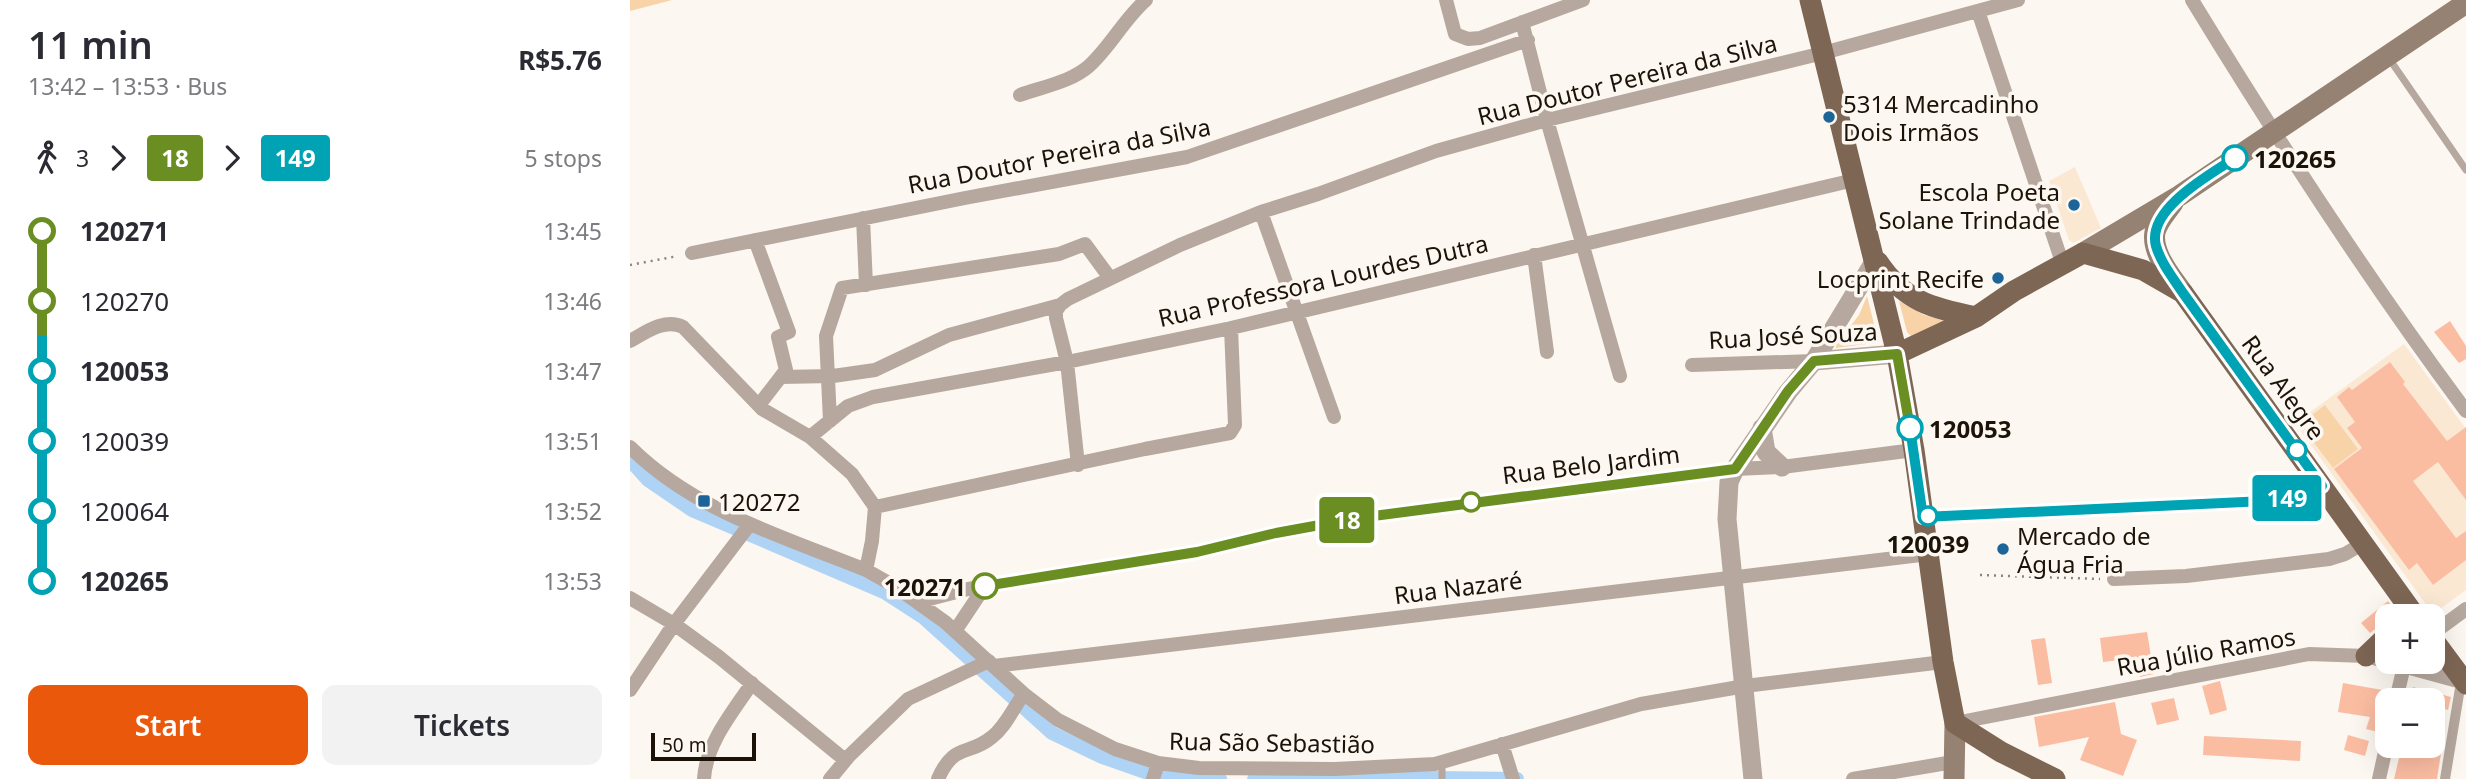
<!DOCTYPE html>
<html lang="en">
<head>
<meta charset="utf-8">
<style>
  :root { --surface:#fff; --page:#f2f2f3; --text:#2b2b33; --muted:#7c7c81; --accent:#ea580c }
  body { margin:0; font-family:"Noto Sans",sans-serif; background:var(--page); color:var(--text); height:100vh; display:flex; flex-direction:column; font-size:26px; white-space:nowrap }
  * { box-sizing:border-box; margin:0 }
  p { font-size:23px; color:var(--muted) }
  .icon { flex:none; width:38px; height:38px; fill:none; stroke:currentColor; stroke-width:2; stroke-linecap:round; stroke-linejoin:round }
  .map { position:relative; flex:1; overflow:hidden }
  .details { display:flex; flex-direction:column; background:var(--surface); width:630px }
  .details>* { flex:none }
  .badge { padding:0 14px; border-radius:5px; font-size:24px; line-height:46px }
  .buttons { position:absolute; left:1745px; top:604px; display:grid; gap:14px }
  .buttons a { display:grid; place-items:center; width:70px; height:70px; border-radius:14px; background:var(--surface); box-shadow:0 7px 28px #0002; font-size:35px }
  .scale { position:absolute; left:21px; bottom:18px; width:105px; box-sizing:border-box; padding-left:7px; border:4px solid #1c1308; border-top:0; font-size:19px; line-height:24px; white-space:nowrap; color:#1c1308; -webkit-text-stroke:5px #fcf7f1; paint-order:stroke }
  .map>.badge { position:absolute; translate:-50% -50%; box-shadow:0 0 0 4px #fff }
  .legs { display:flex; align-items:center; gap:10px; height:77px; padding:0 28px; font-size:23px }
  .legs p { margin-inline-start:auto }
  .overview { display:flex; align-items:center; justify-content:space-between; height:119px; padding:0 28px }
  h1 { font-size:38px; font-weight:600; line-height:52px }
  .button { display:flex; gap:14px; margin-top:auto; padding:14px 28px }
  .button a { flex:1; height:80px; border-radius:14px; background:var(--accent); color:#fff; font-size:28px; font-weight:600; line-height:80px; text-align:center }
  .button a+a { background:var(--page); color:var(--text) }
  ul { padding:0 28px; list-style:none }
  li { display:flex; align-items:center; gap:24px; height:70px; font-size:26px }
  li i { display:grid; place-items:center; width:10px; height:100%; margin:0 9px; background:currentColor }
  li i::after { content:''; width:18px; height:18px; margin:-9px; border:5px solid; border-radius:50%; background:var(--surface) }
  li p { margin-inline-start:auto }
  li:first-child i { background:linear-gradient(#0000 50%,currentColor 0) }
  li:last-child i { background:linear-gradient(currentColor 50%,#0000 0) }
  main { display:flex; flex:1; min-height:0 }
  .map>svg:first-child { display:block }
</style>
</head>
<body>
<main>
<section class="details">
<div class="overview"><div><h1>11 min</h1><p>13:42 – 13:53 · Bus</p></div><b>R$5.76</b></div>
<div class="legs"><svg class="icon" aria-label="walk" viewBox="0 0 24 24"><circle cx="13" cy="4" r="2"/><path d="M13 8l-2 6 4 7M11 14l-3 7M7 12l3-4h3l4 4"/></svg>3<svg class="icon" aria-label="forward" viewBox="0 0 24 24"><path d="M9 5l7 7-7 7"/></svg><b class="badge" style="background:#6b8e23;color:#fff">18</b><svg class="icon" aria-label="forward" viewBox="0 0 24 24"><path d="M9 5l7 7-7 7"/></svg><b class="badge" style="background:#00a3b4;color:#fff">149</b><p>5 stops</p></div>
<ul>
<li><i style="color:#6b8e23"></i><b>120271</b><p>13:45</p></li>
<li><i style="color:#6b8e23"></i><span>120270</span><p>13:46</p></li>
<li><i style="color:#00a3b4"></i><b>120053</b><p>13:47</p></li>
<li><i style="color:#00a3b4"></i><span>120039</span><p>13:51</p></li>
<li><i style="color:#00a3b4"></i><span>120064</span><p>13:52</p></li>
<li><i style="color:#00a3b4"></i><b>120265</b><p>13:53</p></li>
</ul>
<div class="button"><a>Start</a><a>Tickets</a></div>
</section>
<div class="map">
<svg width="1836" height="779" viewBox="0 0 1836 779">
  <rect width="100%" height="100%" fill="#fcf7f1"/>
  <path fill="#fbe8d3" d="M 1445,167 L 1471,228 L 1443,243 L 1439,240 L 1419,181 Z
    M 1774,344 L 1836,429 L 1836,590 L 1803,614 L 1665,423 Z"/>
  <path fill="#f8d3a8" d="M 0,0 L 42,0 L 0,11 Z
    M 1237,296 L 1248,340 L 1244,343 L 1206,348 L 1206,345 L 1229,315 Z
    M 1269,301 L 1294,315 L 1318,322 L 1282,337 L 1277,332 Z
    M 1695,405 L 1728,449 L 1703,468 L 1670,424 Z"/>
  <g fill="none" stroke-linecap="round" stroke-linejoin="round">
    <path stroke="#afd3f5" stroke-width="14" d="M 0,460 L 18,480 L 62,510 L 254,592 L 294,618 L 422,733 L 472,757 L 518,773 L 590,779
      M 624,779 L 723,777 L 887,779"/>
  </g>
  <path fill="#fbbda2" d="M 1820,321 L 1836,346 L 1836,359 L 1829,363 L 1804,332 Z
    M 1760,362 L 1775,382 L 1773,384 L 1817,441 L 1836,427 L 1836,500 L 1808,462 L 1783,481 L 1826,538 L 1836,531 L 1836,560 L 1803,585 L 1787,563 L 1779,570 L 1704,469 L 1732,448 L 1717,428 L 1725,422 L 1707,397 L 1719,387 L 1722,390 Z
    M 1758,601 L 1766,612 L 1762,616 L 1757,616 L 1757,620 L 1740,633 L 1731,623 Z
    M 1517,632 L 1524,674 L 1510,677 L 1507,658 L 1473,662 L 1470,638 Z
    M 1415,638 L 1422,683 L 1408,685 L 1401,640 Z
    M 1590,681 L 1597,710 L 1580,715 L 1572,686 Z
    M 1713,683 L 1758,691 L 1754,710 L 1757,714 L 1752,733 L 1736,729 L 1740,717 L 1708,712 Z
    M 1783,687 L 1821,697 L 1818,710 L 1802,706 L 1802,700 L 1779,700 Z
    M 1544,698 L 1549,720 L 1527,725 L 1521,703 Z
    M 1485,702 L 1491,734 L 1507,740 L 1493,776 L 1450,760 L 1459,737 L 1409,747 L 1404,717 Z
    M 1718,735 L 1739,741 L 1735,756 L 1714,750 Z
    M 1574,736 L 1671,741 L 1670,761 L 1573,755 Z
    M 1772,746 L 1811,753 L 1807,779 L 1764,779 Z"/>
  <g fill="none" stroke-linecap="round" stroke-linejoin="round">
    <path stroke="#8b847c" stroke-width="2.5" stroke-dasharray="2 5" stroke-linecap="butt" d="M 0,265 L 48,256
      M 1350,575 L 1470,579"/>
    <path stroke="#b6a89e" stroke-width="7" d="M 1758,57 L 1836,170
      M 812,762 L 812,779"/>
    <path stroke="#b6a89e" stroke-width="10" d="M 1815,779 L 1831,682"/>
    <path stroke="#b6a89e" stroke-width="14" d="M 816,0 L 825,34 L 838,39 L 850,38 L 953,0
      M 1562,0 C 1648,141 1737,278 1836,411
      M 1348,11 L 1433,265
      M 892,22 L 917,120 L 990,376
      M 390,95 C 412,87 441,82 459,66 C 481,46 494,19 516,0
      M 631,212 L 704,417
      M 233,218 L 236,285
      M 125,240 L 159,332 L 148,337 L 156,370 L 129,405
      M 62,253 L 335,198 L 557,157 L 898,40
      M 904,255 L 917,352
      M 0,341 C 16,332 35,318 53,327 L 132,409 L 180,437 L 222,474 L 245,507 L 242,541 L 236,570
      M 1062,365 L 1184,361
      M 151,377 L 203,376 L 245,370 L 319,335 L 430,305
      M 200,421 L 196,336 L 212,288 L 429,254 L 455,244 L 480,278
      M 180,437 L 218,406 L 243,397 L 437,362 L 601,328 L 1224,180
      M 0,447 C 64,511 154,537 236,570 L 266,587 L 315,622 L 394,694 L 428,720 L 485,749 L 528,763 L 569,768 L 705,769 L 805,764 L 1011,704 L 1115,686 L 1313,662
      M 448,465 L 437,362 L 426,318 L 426,311 L 430,305 L 438,299 L 550,245 L 631,212 L 688,194 L 806,151 L 917,120 L 1193,53 L 1388,0
      M 245,507 L 515,449 L 600,433 L 605,425 L 601,328
      M 1293,517 L 1635,501 L 1660,498 L 1692,486
      M 1484,579 L 1556,576 L 1699,559 L 1715,554 L 1732,544
      M 0,598 L 44,624 L 89,657 L 215,760
      M 288,602 L 338,589 L 567,552 L 646,533 L 728,518 L 1105,469 L 1152,467 L 1284,450
      M 325,631 L 355,586
      M 1802,634 L 1836,609
      M 364,666 L 1299,554
      M 0,690 L 44,624 L 120,524
      M 1766,700 L 1774,666
      M 1325,723 L 1679,654 L 1736,656 L 1835,683
      M 872,744 L 883,779
      M 74,779 C 76,743 103,712 122,683
      M 200,779 L 219,756 L 278,699 L 359,661
      M 308,779 C 324,742 338,757 362,737 C 376,726 383,708 394,694
      M 523,779 L 528,763
      M 1223,779 L 1323,762
      M 1749,779 L 1757,743"/>
    <path stroke="#b6a89e" stroke-width="19" d="M 1184,361 L 1267,354
      M 1132,428 L 1136,452 L 1152,467
      M 1123,779 L 1097,519 L 1099,482 L 1105,469 L 1158,392 L 1184,361 L 1244,262"/>
    <path stroke="#958272" stroke-width="21" d="M 1543,203 C 1537,212 1528,221 1525,232 C 1521,253 1542,277 1553,293
      M 1453,253 L 1549,196 L 1836,3
      M 1324,779 L 1325,723"/>
    <path stroke="#7e6654" stroke-width="21" d="M 1180,0 L 1267,354 L 1284,450 L 1313,662 L 1325,723 L 1371,752 L 1425,779
      M 1248,262 C 1274,301 1301,308 1346,317
      M 1267,354 L 1346,317 L 1384,291 L 1453,253 L 1513,270 L 1553,293 L 1785,616
      M 1802,638 L 1836,684
      M 1736,656 L 1757,636"/>
  </g>
  <g fill="none" stroke-linecap="round" stroke-linejoin="round">
    <defs>
      <path id="line-1" d="M 355,586 L 567,552 L 646,533 L 728,518 L 1105,469 L 1158,391 L 1184,361 L 1267,354 L 1280,428"/>
      <path id="line-2" d="M 1280,428 L 1293,517 L 1635,501 L 1660,498 L 1692,486 L 1553,293 C 1543,278 1531,263 1526,246 C 1516,209 1581,174 1605,158"/>
    </defs>
    <use href="#line-1" stroke="#fff" stroke-width="16"/>
    <use href="#line-2" stroke="#fff" stroke-width="16"/>
    <use href="#line-1" stroke="#6b8e23" stroke-width="10"/>
    <use href="#line-2" stroke="#00a3b4" stroke-width="10"/>
  </g>
  <g fill="#1d6498" stroke="#fcf7f1" stroke-width="2.5">
    <circle cx="1199" cy="117" r="7"/>
    <circle cx="1444" cy="205" r="7"/>
    <circle cx="1368" cy="278" r="7"/>
    <rect x="67" y="494" width="14" height="14" rx="3.5"/>
    <circle cx="1373" cy="549" r="7"/>
  </g>
  <g fill="#fff" stroke="#00a3b4" stroke-width="3.5">
    <circle cx="1605" cy="158" r="12"/>
    <circle cx="1280" cy="428" r="12"/>
    <circle cx="1667" cy="450" r="9"/>
    <circle cx="1298" cy="516" r="9"/>
  </g>
  <g fill="#fff" stroke="#6b8e23" stroke-width="3.5">
    <circle cx="841" cy="502" r="9"/>
    <circle cx="355" cy="586" r="12"/>
  </g>
  <g text-anchor="middle" dominant-baseline="central" stroke-width="7" stroke-linejoin="round" paint-order="stroke">
    <g font-size="24" fill="#1c1308" stroke="#fcf7f1">
      <text transform="translate(997 79) rotate(-14)">Rua Doutor Pereira da Silva</text>
      <text transform="translate(429 155) rotate(-11)">Rua Doutor Pereira da Silva</text>
      <text transform="translate(693 280) rotate(-13)">Rua Professora Lourdes Dutra</text>
      <text transform="translate(1163 335) rotate(-3)">Rua José Souza</text>
      <text transform="translate(1654 387) rotate(54)">Rua Alegre</text>
      <text transform="translate(961 464) rotate(-7)">Rua Belo Jardim</text>
      <text transform="translate(828 587) rotate(-7)">Rua Nazaré</text>
      <text transform="translate(1576 651) rotate(-10)">Rua Júlio Ramos</text>
      <text transform="translate(642 742) rotate(1)">Rua São Sebastião</text>
    </g>
    <g font-size="24" fill="#1c1308" stroke="#fcf7f1" text-anchor="start">
      <text x="1213" y="103">5314 Mercadinho<tspan x="1213" dy="28">Dois Irmãos</tspan></text>
      <text x="1430" y="191" text-anchor="end">Escola Poeta<tspan x="1430" dy="28">Solane Trindade</tspan></text>
      <text x="1354" y="278" text-anchor="end">Locprint Recife</text>
      <text x="88" y="501">120272</text>
      <text x="1387" y="535">Mercado de<tspan x="1387" dy="28">Água Fria</tspan></text>
    </g>
    <g font-size="24" font-weight="bold" fill="#1c1308" stroke="#fcf7f1" text-anchor="start">
      <text x="1624" y="158">120265</text>
      <text x="1299" y="428">120053</text>
      <text x="1298" y="543" text-anchor="middle">120039</text>
      <text x="336" y="586" text-anchor="end">120271</text>
    </g>
  </g>
</svg>
<div class="buttons">
<a>+</a>
<a>−</a>
</div>
<div class="scale">50 m</div>
<b class="badge" style="left:717px;top:520px;background:#6b8e23;color:#fff">18</b>
<b class="badge" style="left:1657px;top:498px;background:#00a3b4;color:#fff">149</b>
</div>
</main>
</body>
</html>
